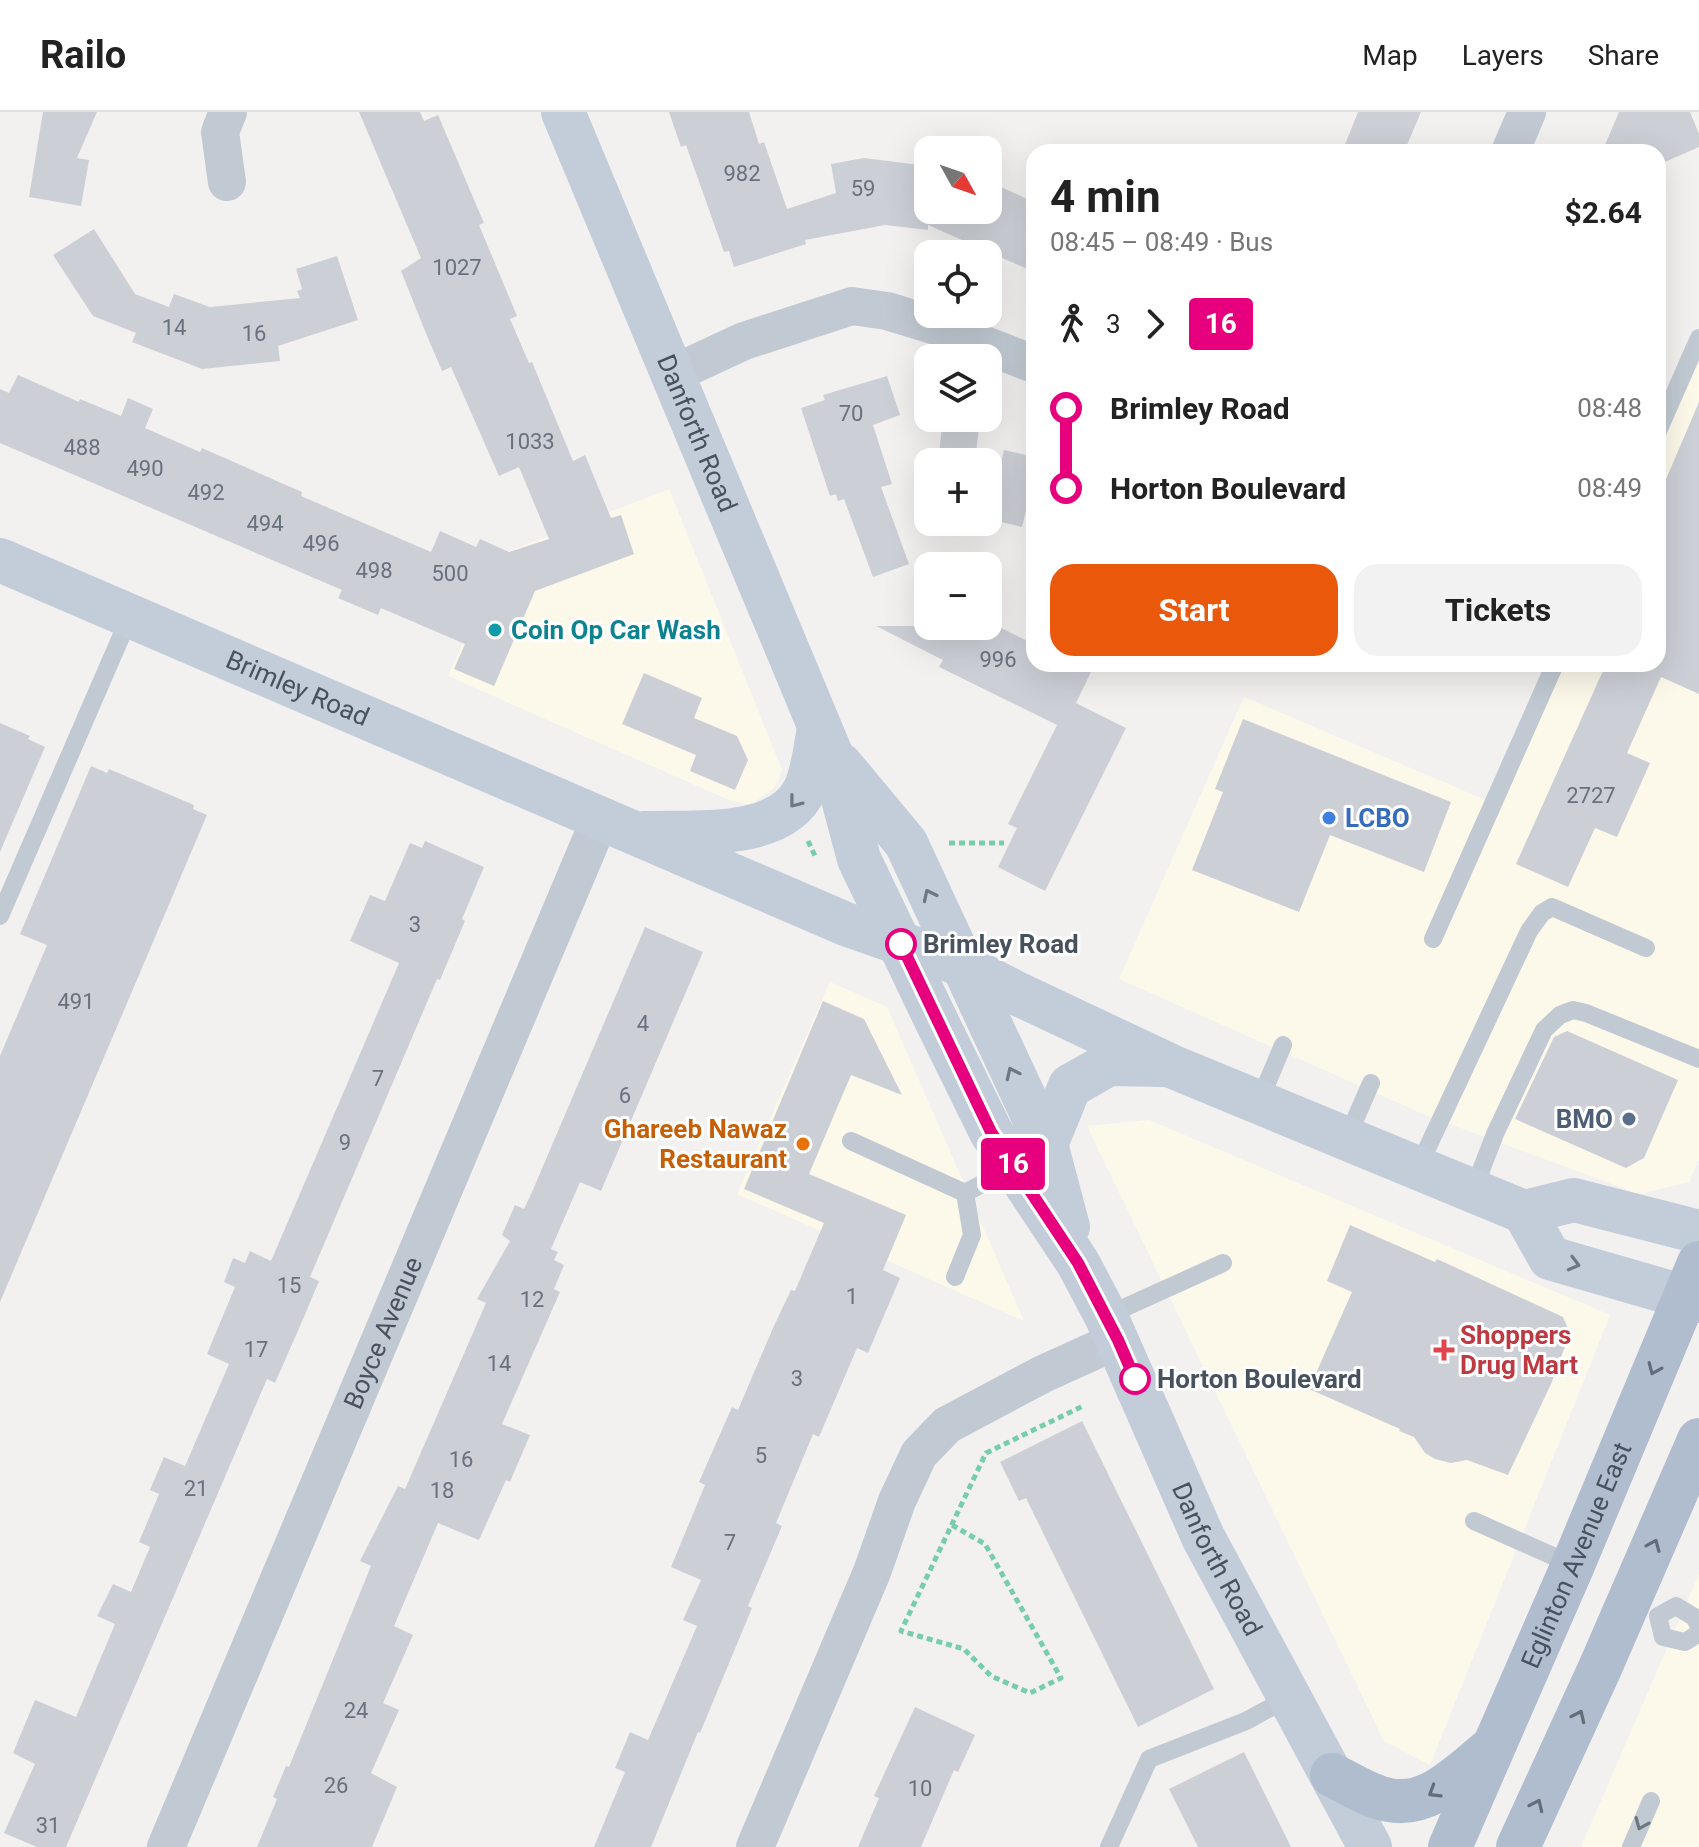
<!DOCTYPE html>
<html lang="en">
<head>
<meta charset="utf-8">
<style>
  :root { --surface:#fff; --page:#f2f2f2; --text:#222; --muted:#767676; --line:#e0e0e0; --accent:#ea580c }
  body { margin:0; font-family:Roboto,sans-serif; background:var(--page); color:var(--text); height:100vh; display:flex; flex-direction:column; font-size:30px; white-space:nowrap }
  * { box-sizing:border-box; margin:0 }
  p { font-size:26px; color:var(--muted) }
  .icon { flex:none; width:44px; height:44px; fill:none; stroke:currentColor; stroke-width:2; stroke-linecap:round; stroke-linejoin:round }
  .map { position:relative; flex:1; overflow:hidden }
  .sheet { position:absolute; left:1026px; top:32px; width:640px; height:528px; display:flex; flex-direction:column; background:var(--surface); border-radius:24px; box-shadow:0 8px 32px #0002 }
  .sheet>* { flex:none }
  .badge { padding:0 16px; border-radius:6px; font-size:28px; line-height:52px }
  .needle { width:52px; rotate:130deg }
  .tools { position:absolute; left:914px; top:24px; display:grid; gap:16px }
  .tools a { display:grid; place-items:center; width:88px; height:88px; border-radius:16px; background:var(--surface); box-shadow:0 8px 32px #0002; font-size:40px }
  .map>.badge { position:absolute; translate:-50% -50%; box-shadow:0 0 0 4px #fff }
  .legs { display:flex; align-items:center; gap:12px; height:88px; padding:0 24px; font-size:26px }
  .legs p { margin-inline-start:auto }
  .summary { display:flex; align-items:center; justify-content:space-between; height:136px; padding:0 24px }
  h1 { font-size:44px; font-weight:700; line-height:60px }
  .action { display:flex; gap:16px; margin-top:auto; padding:16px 24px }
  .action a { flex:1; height:92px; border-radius:24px; background:var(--accent); color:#fff; font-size:32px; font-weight:700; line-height:92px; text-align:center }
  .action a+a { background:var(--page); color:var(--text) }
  ul { padding:0 24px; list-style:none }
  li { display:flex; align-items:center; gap:28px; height:80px; font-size:30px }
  li i { display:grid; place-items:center; width:12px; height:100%; margin:0 10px; background:currentColor }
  li i::after { content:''; width:20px; height:20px; margin:-10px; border:6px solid; border-radius:50%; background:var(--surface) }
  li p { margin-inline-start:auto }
  li:first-child i { background:linear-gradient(#0000 50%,currentColor 0) }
  li:last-child i { background:linear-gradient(currentColor 50%,#0000 0) }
  header { display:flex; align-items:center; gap:48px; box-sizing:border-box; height:112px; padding:0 40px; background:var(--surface); border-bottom:2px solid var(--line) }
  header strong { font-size:38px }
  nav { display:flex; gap:44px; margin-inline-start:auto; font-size:28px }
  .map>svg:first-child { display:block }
</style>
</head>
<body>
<header>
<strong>Railo</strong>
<nav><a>Map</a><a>Layers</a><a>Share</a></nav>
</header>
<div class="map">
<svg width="1699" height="1735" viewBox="0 0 1699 1735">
  <rect width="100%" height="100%" fill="#f3f1f0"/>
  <path fill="#fcf9eb" d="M 1699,224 L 1699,1048 L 1689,1070 L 1639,1082 L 1423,1002 L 1119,867 L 1244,585 L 1495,692 L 1557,552 L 1658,552 L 1658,318 Z
    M 669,377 L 782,658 L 775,675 L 751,693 L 729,688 L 448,564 L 504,441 Z
    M 830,870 L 887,895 L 1024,1209 L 737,1082 Z
    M 1149,1008 L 1610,1203 L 1430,1653 L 1384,1629 L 1087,1014 Z
    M 1699,1462 L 1699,1735 L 1581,1735 Z"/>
  <path fill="#cccfd6" d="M 43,0 L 97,0 L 77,46 L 89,48 L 81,94 L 29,85 Z
    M 359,0 L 420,0 L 424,9 L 438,3 L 484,111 L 479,113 L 517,204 L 510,207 L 529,251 L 532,250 L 573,349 L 585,343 L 611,406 L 621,403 L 634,442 L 535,479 L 494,574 L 454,557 L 465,532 L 381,496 L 378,503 L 338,486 L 342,478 L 0,331 L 0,277 L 9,281 L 18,263 L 79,290 L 80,287 L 121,304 L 128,286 L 153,297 L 145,316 L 200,340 L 202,336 L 302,380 L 301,384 L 431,440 L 440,419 L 476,435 L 480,427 L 509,440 L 549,427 L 519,355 L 499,364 L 451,255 L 442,259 L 425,219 L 401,159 L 421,146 Z
    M 669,0 L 749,0 L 759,32 L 764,30 L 787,97 L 836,81 L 831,52 L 864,46 L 928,54 L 928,98 L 988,98 L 988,69 L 1034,90 L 1034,160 L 928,113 L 928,118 L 885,113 L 805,128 L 806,132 L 734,155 L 729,139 L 724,140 L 686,33 L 681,35 Z
    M 1358,0 L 1421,0 L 1404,40 L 1342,40 Z
    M 1619,0 L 1690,0 L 1699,22 L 1699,35 L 1658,53 L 1658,40 L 1602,40 Z
    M 94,117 L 135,182 L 169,195 L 174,182 L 210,195 L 300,186 L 297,179 L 302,177 L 296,157 L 337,144 L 358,208 L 278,234 L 280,249 L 202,257 L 132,230 L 136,221 L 93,204 L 53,143 Z
    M 887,264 L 900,303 L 873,313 L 892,372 L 881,375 L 909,452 L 873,465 L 844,387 L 838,389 L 836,382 L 830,384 L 801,296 L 825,288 L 823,283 Z
    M 1699,290 L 1699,582 L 1661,565 L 1627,641 L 1650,651 L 1617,725 L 1595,716 L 1568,775 L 1516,752 L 1606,552 L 1658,552 L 1658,386 Z
    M 943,306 L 980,306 L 975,350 L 938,350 Z
    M 1004,338 L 1034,345 L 1034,368 L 1022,415 L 988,407 Z
    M 876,514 L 997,514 L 1034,532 L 1034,552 L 1074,552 L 1091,560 L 1076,591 L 1126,616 L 1045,779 L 998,755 L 1017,716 L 1008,712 L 1057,613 L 939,555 L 943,548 Z
    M 644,561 L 702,586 L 694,606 L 737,624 L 748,648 L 735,678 L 690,659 L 696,643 L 622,612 Z
    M 1243,607 L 1451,690 L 1424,760 L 1330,723 L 1299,800 L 1192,758 L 1223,680 L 1215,677 Z
    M 0,611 L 30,624 L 28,627 L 45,635 L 0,740 Z
    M 91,654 L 107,661 L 109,657 L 194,693 L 193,697 L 207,703 L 0,1190 L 0,944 L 47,833 L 20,822 Z
    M 425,729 L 484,755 L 462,807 L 465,809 L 440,868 L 437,867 L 310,1165 L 319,1169 L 304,1205 L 275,1271 L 267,1267 L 66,1735 L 37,1735 L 4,1721 L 35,1652 L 13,1641 L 35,1588 L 76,1605 L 115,1512 L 97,1504 L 113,1472 L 131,1480 L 150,1435 L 139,1430 L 159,1382 L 150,1378 L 164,1345 L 185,1354 L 229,1252 L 207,1242 L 235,1175 L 224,1170 L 233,1146 L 245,1151 L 250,1139 L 271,1149 L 399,851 L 350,829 L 370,783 L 385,789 L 410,731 L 422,736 Z
    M 645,815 L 703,840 L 601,1079 L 580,1070 L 551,1137 L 558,1140 L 554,1148 L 564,1153 L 554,1177 L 560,1180 L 502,1312 L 530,1323 L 510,1370 L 506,1368 L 479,1428 L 438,1411 L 394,1514 L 413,1523 L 383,1591 L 399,1598 L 371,1661 L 397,1675 L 372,1735 L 257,1735 L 277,1687 L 273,1685 L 286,1654 L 289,1655 L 371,1454 L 360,1449 L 398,1374 L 405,1377 L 486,1191 L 477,1187 L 510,1129 L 502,1123 L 515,1093 L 524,1097 L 532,1080 Z
    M 823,889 L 864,907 L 902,983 L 851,963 L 809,1062 L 906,1103 L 883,1158 L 900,1166 L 868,1241 L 857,1236 L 819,1325 L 813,1322 L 776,1411 L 782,1414 L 748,1494 L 752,1496 L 700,1621 L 698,1620 L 651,1735 L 594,1735 L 625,1660 L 615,1656 L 630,1620 L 648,1628 L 697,1514 L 683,1508 L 701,1468 L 671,1455 L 705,1373 L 699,1370 L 732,1295 L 738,1298 L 773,1216 L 791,1178 L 795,1179 L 824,1111 L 744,1077 Z
    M 1567,919 L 1678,968 L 1644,1046 L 1626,1056 L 1515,1007 L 1554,925 Z
    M 1350,1113 L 1435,1150 L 1437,1147 L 1563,1205 L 1570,1221 L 1551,1272 L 1508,1363 L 1467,1348 L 1451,1351 L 1435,1347 L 1425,1341 L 1414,1325 L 1399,1319 L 1400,1317 L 1309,1277 L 1352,1180 L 1327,1169 Z
    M 1082,1309 L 1214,1577 L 1138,1615 L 1026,1386 L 1019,1389 L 1000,1350 Z
    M 915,1595 L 975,1623 L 958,1660 L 954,1658 L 921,1735 L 858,1735 L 879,1686 L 874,1684 Z
    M 1244,1640 L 1291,1735 L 1198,1735 L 1169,1677 Z"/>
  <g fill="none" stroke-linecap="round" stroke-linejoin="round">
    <path stroke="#78cdab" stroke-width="5" stroke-dasharray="6 4" stroke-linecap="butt" d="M 808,729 L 816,746
      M 949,731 L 1004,731
      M 952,1413 L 985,1432 L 1061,1566 L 1030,1581 L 991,1564 L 964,1537 L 901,1519 L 986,1341 L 1083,1294"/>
    <path stroke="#c1c9d2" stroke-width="18" d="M 1658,319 L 1699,226
      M 0,804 L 130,504
      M 1433,827 L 1555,552
      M 1259,990 L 1283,933
      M 1347,1026 L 1371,971
      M 851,1029 L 965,1081 L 1014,1055
      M 1418,1056 L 1529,819 L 1542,801 L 1552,795 L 1646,836
      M 1473,1079 L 1495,1022 L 1544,918 L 1560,903 L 1573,898 L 1586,901 L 1699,947
      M 955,1165 L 972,1123 L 965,1081
      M 1106,1204 L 1223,1151
      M 1474,1409 L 1573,1453
      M 1658,1504 L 1663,1525 L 1685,1530 L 1699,1521
      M 1658,1504 L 1676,1494 L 1694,1505 L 1699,1514
      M 1109,1735 L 1149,1647 L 1246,1609 L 1290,1585
      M 1631,1735 L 1651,1689"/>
    <g stroke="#c1c9d2" stroke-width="38">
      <path d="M 1510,40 L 1527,0"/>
      <path d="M 227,70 L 220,20 L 228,0"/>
      <path d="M 673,262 L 744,229 L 852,194 L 887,199 L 933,213 L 1034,252"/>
      <path id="s1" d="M 166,1735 L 600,707"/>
      <path d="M 755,1735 L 872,1460 L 897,1389 L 919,1342 L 947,1313 L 1043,1262 L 1118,1228"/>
    </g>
    <g stroke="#c3ccd9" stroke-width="44">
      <path id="s2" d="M 563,0 L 831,642 L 859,747 L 935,906 L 991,1020 L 1078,1151 L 1106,1204 L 1203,1425 L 1370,1735"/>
      <path id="s3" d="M 0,448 L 848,813 L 963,853 L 1016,881 L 1171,954 L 1524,1100 L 1574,1088 L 1699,1120"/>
      <path d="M 841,653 L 906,731 L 1046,1032 L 1068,1115"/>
      <path d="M 645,721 C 693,719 781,729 805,677 C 813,660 815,636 819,617"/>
      <path d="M 1046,1032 L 1070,974 L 1109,952 L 1163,953"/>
      <path d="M 1524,1100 L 1550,1146 L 1699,1189"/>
    </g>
    <g stroke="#b0bdcf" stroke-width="44">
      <path d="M 1332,1663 C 1349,1671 1370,1685 1389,1688 C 1430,1696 1461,1660 1491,1637"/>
      <path id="s4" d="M 1450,1735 L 1573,1453 L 1699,1151"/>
      <path d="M 1518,1735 L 1600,1556 L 1699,1328"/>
    </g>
  </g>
  <defs><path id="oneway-chevron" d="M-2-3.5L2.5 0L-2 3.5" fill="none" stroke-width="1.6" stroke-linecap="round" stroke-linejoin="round" transform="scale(2)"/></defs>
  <g stroke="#6d7783">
    <use href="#oneway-chevron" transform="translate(795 690) rotate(128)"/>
    <use href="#oneway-chevron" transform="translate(929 783) rotate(-116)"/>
    <use href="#oneway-chevron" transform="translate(1012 961) rotate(-115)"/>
    <use href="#oneway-chevron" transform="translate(1574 1152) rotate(15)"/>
  </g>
  <g stroke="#626d7a">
    <use href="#oneway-chevron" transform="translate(1654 1257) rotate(113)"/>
    <use href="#oneway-chevron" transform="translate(1654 1433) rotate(-67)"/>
    <use href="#oneway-chevron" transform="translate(1579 1604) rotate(-65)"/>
    <use href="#oneway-chevron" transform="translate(1434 1680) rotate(148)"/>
    <use href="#oneway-chevron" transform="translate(1537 1693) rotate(-65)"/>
  </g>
  <use stroke="#6c7681" href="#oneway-chevron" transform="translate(1641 1712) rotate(113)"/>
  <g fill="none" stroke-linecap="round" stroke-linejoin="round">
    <defs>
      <path id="line-1" d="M 901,832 L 991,1020 L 1078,1151 L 1118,1228 L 1135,1267"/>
    </defs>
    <use href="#line-1" stroke="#fff" stroke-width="18"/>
    <use href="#line-1" stroke="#e6007e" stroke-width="12"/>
  </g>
  <circle fill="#0f9aa8" stroke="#fff" stroke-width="3" cx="495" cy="518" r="8"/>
  <circle fill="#3f7fe0" stroke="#fff" stroke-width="3" cx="1329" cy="706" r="8"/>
  <g fill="#fff" stroke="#e6007e" stroke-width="4">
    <circle cx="901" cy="832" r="14"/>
    <circle cx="1135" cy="1267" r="14"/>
  </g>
  <circle fill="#5c6f8a" stroke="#fff" stroke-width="3" cx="1629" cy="1007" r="8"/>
  <circle fill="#e8710a" stroke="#fff" stroke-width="3" cx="803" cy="1032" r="8"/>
  <path fill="#e0444e" stroke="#fff" stroke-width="3" d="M1440 1226h8v8h8v8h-8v8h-8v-8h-8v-8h8z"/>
  <g text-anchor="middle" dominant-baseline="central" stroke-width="6" stroke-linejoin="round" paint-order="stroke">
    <g font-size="22" fill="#69717c">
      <text x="742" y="61">982</text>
      <text x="863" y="76">59</text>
      <text x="457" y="155">1027</text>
      <text x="174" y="215">14</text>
      <text x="254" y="221">16</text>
      <text x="851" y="301">70</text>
      <text x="530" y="329">1033</text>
      <text x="82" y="335">488</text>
      <text x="145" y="356">490</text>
      <text x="206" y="380">492</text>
      <text x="265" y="411">494</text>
      <text x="321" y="431">496</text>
      <text x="374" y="458">498</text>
      <text x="450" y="461">500</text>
      <text x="998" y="547">996</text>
      <text x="1591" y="683">2727</text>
      <text x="415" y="812">3</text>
      <text x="76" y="889">491</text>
      <text x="643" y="911">4</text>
      <text x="378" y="966">7</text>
      <text x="625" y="983">6</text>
      <text x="345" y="1030">9</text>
      <text x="289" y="1173">15</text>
      <text x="852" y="1184">1</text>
      <text x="532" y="1187">12</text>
      <text x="256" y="1237">17</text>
      <text x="499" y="1251">14</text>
      <text x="797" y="1266">3</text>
      <text x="761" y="1343">5</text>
      <text x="461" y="1347">16</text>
      <text x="196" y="1376">21</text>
      <text x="442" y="1378">18</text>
      <text x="730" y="1430">7</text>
      <text x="356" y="1598">24</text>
      <text x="336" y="1673">26</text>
      <text x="920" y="1676">10</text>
      <text x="48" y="1713">31</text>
    </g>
    <g font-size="26" fill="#48525e" stroke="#fff">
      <text stroke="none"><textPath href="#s2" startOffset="348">Danforth Road</textPath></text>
      <text stroke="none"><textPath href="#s3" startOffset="324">Brimley Road</textPath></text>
      <text stroke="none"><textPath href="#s1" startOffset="558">Boyce Avenue</textPath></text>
      <text stroke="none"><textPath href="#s4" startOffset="318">Eglinton Avenue East</textPath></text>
      <text stroke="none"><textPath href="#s2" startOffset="1592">Danforth Road</textPath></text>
    </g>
    <g font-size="26" font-weight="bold" fill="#0d838f" stroke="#fff" text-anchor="start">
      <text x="511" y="518">Coin Op Car Wash</text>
    </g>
    <g font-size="26" font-weight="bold" fill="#366cbe" stroke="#fff" text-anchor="start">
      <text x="1345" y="706">LCBO</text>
    </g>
    <g font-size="26" font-weight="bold" fill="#48525e" stroke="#fff" text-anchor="start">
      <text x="923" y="832">Brimley Road</text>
      <text x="1157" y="1267">Horton Boulevard</text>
    </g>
    <g font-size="26" font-weight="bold" fill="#4e5e75" stroke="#fff" text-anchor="end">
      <text x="1613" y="1007">BMO</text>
    </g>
    <g font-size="26" font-weight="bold" fill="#c56008" stroke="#fff" text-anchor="end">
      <text x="787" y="1017">Ghareeb Nawaz<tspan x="787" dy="30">Restaurant</tspan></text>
    </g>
    <g font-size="26" font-weight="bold" fill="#be3a42" stroke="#fff" text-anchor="start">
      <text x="1460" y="1223">Shoppers<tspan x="1460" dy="30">Drug Mart</tspan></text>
    </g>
  </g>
</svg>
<div class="tools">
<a><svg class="needle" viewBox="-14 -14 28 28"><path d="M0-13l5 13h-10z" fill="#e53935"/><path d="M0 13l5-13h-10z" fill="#767676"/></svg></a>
<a><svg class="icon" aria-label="locate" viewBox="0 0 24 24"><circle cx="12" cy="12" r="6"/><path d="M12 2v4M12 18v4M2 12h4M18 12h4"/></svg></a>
<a><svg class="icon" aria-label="layers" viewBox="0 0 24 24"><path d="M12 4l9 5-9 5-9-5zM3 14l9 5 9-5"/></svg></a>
<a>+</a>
<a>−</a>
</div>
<b class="badge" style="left:1013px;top:1052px;background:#e6007e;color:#fff">16</b>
<section class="sheet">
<div class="summary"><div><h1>4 min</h1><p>08:45 – 08:49 · Bus</p></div><b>$2.64</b></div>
<div class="legs"><svg class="icon" aria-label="walk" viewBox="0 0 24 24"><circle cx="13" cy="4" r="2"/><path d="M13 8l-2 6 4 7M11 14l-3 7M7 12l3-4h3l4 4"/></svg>3<svg class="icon" aria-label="forward" viewBox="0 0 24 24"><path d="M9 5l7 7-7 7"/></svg><b class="badge" style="background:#e6007e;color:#fff">16</b></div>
<ul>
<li><i style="color:#e6007e"></i><b>Brimley Road</b><p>08:48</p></li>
<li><i style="color:#e6007e"></i><b>Horton Boulevard</b><p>08:49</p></li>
</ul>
<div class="action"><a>Start</a><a>Tickets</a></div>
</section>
</div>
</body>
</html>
